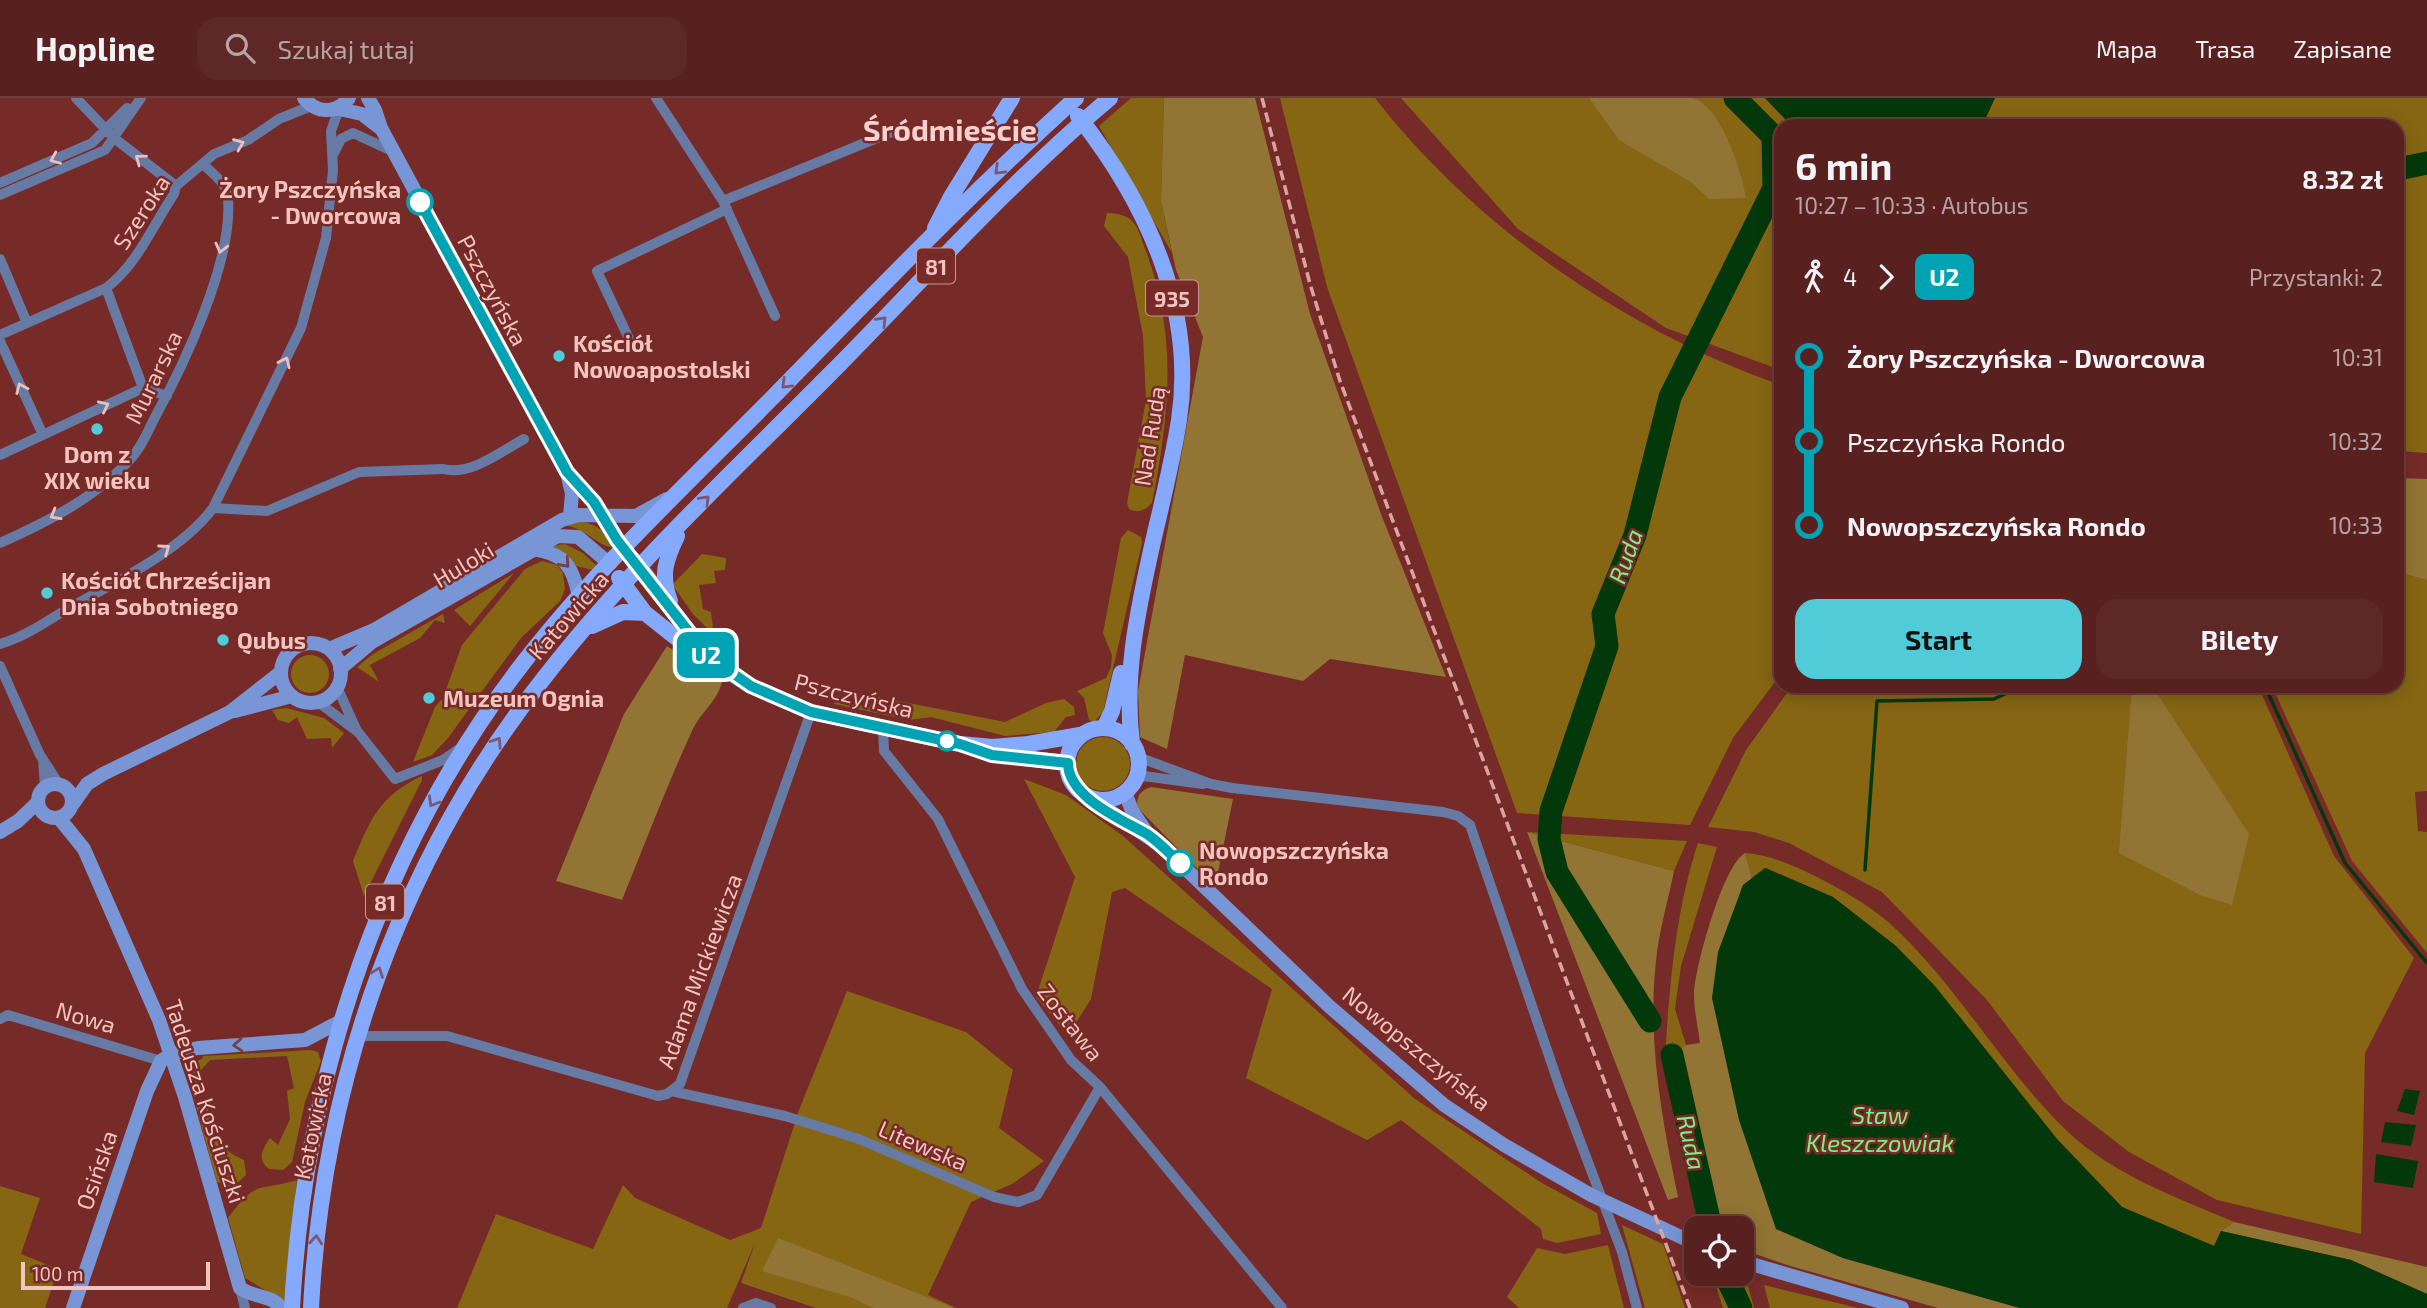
<!DOCTYPE html>
<html lang="pl">
<head>
<meta charset="utf-8">
<style>
  :root { --surface:#58201e; --page:#5e2827; --text:#f1f3f6; --muted:#b7a3a4; --line:#6d3e3c; --accent:#52cbd8 }
  body { margin:0; font-family:"Exo 2",sans-serif; background:var(--page); color:var(--text); height:100vh; display:flex; flex-direction:column; font-size:26px; white-space:nowrap }
  * { box-sizing:border-box; margin:0 }
  p { font-size:23px; color:var(--muted) }
  .icon { flex:none; width:38px; height:38px; fill:none; stroke:currentColor; stroke-width:2; stroke-linecap:round; stroke-linejoin:round }
  .map { position:relative; flex:1; overflow:hidden }
  .drawer { position:absolute; left:1774px; top:21px; width:630px; height:574px; display:flex; flex-direction:column; background:var(--surface); border-radius:21px; box-shadow:0 4px 18px #0003,0 0 0 2px var(--line) }
  .drawer>* { flex:none }
  .badge { padding:0 14px; border-radius:10px; font-size:24px; line-height:46px }
  .tools { position:absolute; left:1684px; top:1118px; display:grid; gap:14px }
  .tools a { display:grid; place-items:center; width:70px; height:70px; border-radius:14px; background:var(--surface); box-shadow:0 4px 18px #0003,0 0 0 2px var(--line); font-size:35px }
  .scale { position:absolute; left:21px; bottom:18px; width:189px; box-sizing:border-box; padding-left:7px; border:4px solid #f3c4bf; border-top:0; font-size:19px; line-height:24px; white-space:nowrap; color:#f3c4bf; -webkit-text-stroke:5px #762b28; paint-order:stroke }
  .map>.badge { position:absolute; translate:-50% -50%; box-shadow:0 0 0 4px #fff }
  .legs { display:flex; align-items:center; gap:10px; height:77px; padding:0 21px; font-size:23px }
  .legs p { margin-inline-start:auto }
  .head { display:flex; align-items:center; justify-content:space-between; height:119px; padding:0 21px }
  h1 { font-size:38px; font-weight:700; line-height:52px }
  .primary-button { display:flex; gap:14px; margin-top:auto; padding:14px 21px }
  .primary-button a { flex:1; height:80px; border-radius:21px; background:var(--accent); color:#111; font-size:28px; font-weight:700; line-height:80px; text-align:center }
  .primary-button a+a { background:var(--page); color:var(--text) }
  ul { padding:0 21px; list-style:none }
  li { display:flex; align-items:center; gap:24px; height:84px; font-size:26px }
  li i { display:grid; place-items:center; width:10px; height:100%; margin:0 9px; background:currentColor }
  li i::after { content:''; width:18px; height:18px; margin:-9px; border:5px solid; border-radius:50%; background:var(--surface) }
  li p { margin-inline-start:auto }
  li:first-child i { background:linear-gradient(#0000 50%,currentColor 0) }
  li:last-child i { background:linear-gradient(currentColor 50%,#0000 0) }
  header { display:flex; align-items:center; gap:42px; box-sizing:border-box; height:98px; padding:0 35px; background:var(--surface); border-bottom:2px solid var(--line) }
  header strong { font-size:33px }
  nav { display:flex; gap:38px; margin-inline-start:auto; font-size:24px }
  .search { width:490px; height:63px; background:var(--page); display:flex; align-items:center; gap:18px; box-sizing:border-box; padding:0 24px; border-radius:21px; color:var(--muted); font-size:26px }
  .map>svg:first-child { display:block }
</style>
</head>
<body>
<header>
<strong>Hopline</strong>
<div class="search"><svg class="icon" aria-label="search" viewBox="0 0 24 24"><circle cx="10" cy="10" r="6"/><path d="M15 15l6 6"/></svg>Szukaj tutaj</div>
<nav><a>Mapa</a><a>Trasa</a><a>Zapisane</a></nav>
</header>
<div class="map">
<svg width="2427" height="1210" viewBox="0 0 2427 1210">
  <rect width="100%" height="100%" fill="#762b28"/>
  <path fill="#866613" d="M 1131,0 L 1164,0 L 1161,103 L 1172,155 L 1099,28 Z
    M 1280,0 L 1375,0 C 1475,129 1628,234 1781,287 L 1781,576 L 1733,640 L 1690,727 L 1517,715 L 1327,189 Z
    M 1401,0 L 1765,0 L 1787,23 L 1803,28 L 1782,28 L 1781,272 L 1666,230 L 1518,131 Z
    M 1995,0 L 2427,0 L 2427,355 L 2398,353 L 2398,28 L 1982,28 Z
    M 1107,115 C 1138,116 1137,130 1147,156 C 1178,242 1169,318 1152,405 C 1145,412 1139,416 1129,411 L 1127,405 L 1146,302 L 1143,238 L 1128,159 L 1104,128 Z
    M 577,423 C 594,425 607,432 612,449 C 601,450 582,428 563,427 Z
    M 1128,432 L 1141,439 L 1142,445 L 1103,614 L 1094,624 L 1089,622 L 1084,600 L 1077,593 L 1106,580 L 1111,569 L 1112,557 L 1103,535 L 1121,440 Z
    M 565,446 L 583,455 L 597,468 L 593,472 L 576,468 L 553,448 Z
    M 702,456 L 726,460 L 725,472 L 714,473 L 716,485 L 699,487 L 703,511 L 711,514 L 714,537 L 693,516 L 674,489 L 674,485 Z
    M 542,463 L 557,467 L 563,475 L 565,491 L 560,503 L 521,540 L 448,640 L 432,657 L 413,664 L 435,609 L 443,600 L 462,547 L 525,471 Z
    M 2398,469 L 2408,477 L 2427,482 L 2427,693 L 2415,694 L 2418,733 L 2427,734 L 2427,855 L 2352,763 L 2272,588 L 2398,588 Z
    M 514,475 L 470,528 L 454,512 Z
    M 443,516 L 445,525 L 435,522 L 420,540 L 370,567 L 379,584 L 357,569 L 373,556 Z
    M291 576a19 19 0 1 1 38 0a19 19 0 1 1-38 0Z
    M 1792,588 L 2258,588 L 2334,758 L 2414,860 L 2365,955 L 2361,1136 L 2217,1102 L 2129,1054 L 2063,1003 L 1987,902 L 1882,794 L 1789,745 L 1754,734 L 1708,729 L 1746,652 Z
    M 873,598 L 1005,624 L 1046,605 L 1064,601 L 1074,609 L 1075,617 L 1066,619 L 1054,634 L 1005,638 L 931,619 L 909,622 L 834,606 L 835,603 L 870,609 Z
    M 286,610 L 324,620 L 344,635 L 332,650 L 331,640 L 307,641 L 297,619 L 289,625 L 278,622 L 272,612 Z
    M1076 666a27 27 0 1 1 54 0a27 27 0 1 1-54 0Z
    M 422,678 L 422,682 L 364,798 L 353,763 C 370,722 379,698 422,678 Z
    M 1024,681 L 1066,697 L 1123,738 L 1415,1001 L 1542,1085 L 1597,1115 L 1601,1136 L 1557,1145 L 1543,1141 L 1541,1131 L 1401,1022 L 1367,1042 L 1246,980 L 1272,891 L 1125,790 L 1112,794 L 1091,901 L 1068,937 L 1036,899 L 1075,779 Z
    M 1527,734 L 1687,743 L 1674,773 Z
    M 1698,745 L 1717,749 L 1681,868 L 1675,911 L 1686,947 L 1665,958 C 1670,885 1675,815 1698,745 Z
    M 1745,755 C 1771,757 1792,767 1815,778 C 1839,790 1867,806 1887,823 C 1957,885 2000,969 2067,1033 C 2113,1077 2176,1099 2234,1124 L 2221,1133 L 2214,1148 L 2122,1109 L 2057,1041 L 1959,918 L 1896,848 L 1833,799 L 1766,770 L 1752,780 Z
    M 847,893 L 966,934 L 1013,972 L 999,1030 L 1044,1063 L 1012,1086 L 971,1104 L 928,1197 L 956,1210 L 816,1210 L 741,1185 L 755,1145 L 727,1210 L 457,1210 L 496,1116 L 593,1151 L 623,1087 L 635,1100 L 730,1142 L 761,1130 L 799,1012 Z
    M 310,952 L 318,954 L 321,963 L 305,1004 L 292,1064 L 283,1072 L 269,1071 C 257,1062 262,1051 270,1040 L 278,1047 L 290,1021 L 287,993 L 294,990 L 287,958 L 210,962 L 201,972 L 203,995 L 197,996 L 191,965 L 202,961 L 203,958 Z
    M 205,1001 C 214,1031 213,1049 244,1062 L 246,1077 L 233,1089 L 217,1084 L 195,1005 Z
    M 297,1082 L 285,1204 L 245,1180 L 228,1120 C 257,1081 256,1094 297,1082 Z
    M 0,1088 L 40,1100 L 21,1156 L 58,1171 L 45,1210 L 0,1210 Z
    M 1622,1127 L 1663,1146 L 1685,1210 L 1645,1210 Z
    M 1608,1147 L 1624,1210 L 1519,1210 L 1507,1199 L 1537,1150 L 1565,1156 Z
    M 1741,1175 L 1745,1176 L 1754,1210 L 1723,1210 L 1712,1176 Z
    M 1764,1187 L 1858,1210 L 1770,1210 Z"/>
  <path fill="#927534" d="M 1164,0 L 1255,0 L 1310,216 L 1381,416 L 1446,579 L 1330,561 L 1303,583 L 1185,557 L 1167,651 L 1140,639 L 1138,593 L 1203,239 L 1176,172 L 1161,103 Z
    M 1589,0 C 1614,0 1669,0 1692,0 C 1721,7 1742,74 1746,100 L 1709,101 L 1691,84 L 1619,42 Z
    M 2398,380 L 2427,381 L 2427,482 L 2408,477 L 2398,469 Z
    M 667,548 L 722,584 C 717,604 700,615 692,633 C 666,689 645,746 622,802 L 556,783 L 624,616 Z
    M 2132,588 L 2152,588 L 2249,736 L 2232,807 L 2200,797 L 2119,755 Z
    M 1151,689 L 1233,701 L 1215,789 L 1137,709 C 1137,697 1140,693 1151,689 Z
    M 1527,734 L 1674,773 C 1668,803 1659,833 1656,863 C 1647,943 1662,1021 1678,1099 L 1668,1102 Z
    M 1745,755 L 1752,780 L 1741,791 L 1776,1131 L 1843,1160 L 2020,1210 L 1938,1210 L 1787,1167 L 1741,1151 L 1741,1130 L 1701,1130 L 1674,1016 L 1665,958 L 1686,947 L 1700,945 C 1698,929 1694,912 1694,896 C 1695,869 1723,767 1745,755 Z
    M 2234,1124 L 2427,1169 L 2427,1196 L 2351,1162 L 2221,1133 Z
    M 778,1140 L 954,1210 L 873,1210 L 853,1200 L 762,1173 Z"/>
  <path fill="#03380b" d="M 1765,0 L 1995,0 L 1982,28 L 1803,28 L 1787,23 Z
    M 1765,770 L 1833,799 L 1896,848 L 1935,888 L 2057,1041 L 2122,1109 L 2214,1148 L 2221,1133 L 2351,1162 L 2427,1196 L 2427,1210 L 2020,1210 L 1843,1160 L 1776,1131 L 1739,1022 L 1712,900 L 1718,854 L 1743,787 Z
    M 2405,991 L 2420,993 L 2414,1017 L 2397,1013 Z
    M 2385,1024 L 2416,1027 L 2411,1048 L 2381,1044 Z
    M 2376,1056 L 2418,1063 L 2413,1090 L 2374,1084 Z"/>
  <g fill="none" stroke-linecap="round" stroke-linejoin="round">
    <path stroke="#03380b" stroke-width="3.5" d="M 2265,588 L 2345,765 L 2427,865
      M 1865,772 L 1877,603 L 1994,601 L 2022,588"/>
    <path stroke="#03380b" stroke-width="23" d="M 2398,71 L 2427,65
      M 1650,923 L 1557,774 L 1549,741 L 1551,713 L 1607,548 L 1603,516 L 1635,437 L 1670,299 L 1774,90 L 1773,38 L 1735,0
      M 1672,957 L 1711,1130
      M 1725,1176 L 1741,1210"/>
    <path stroke="#677aa4" stroke-width="10" d="M 76,0 L 114,40 L 176,88
      M 656,0 L 723,103 L 775,218
      M 334,55 L 341,41 L 353,35 L 392,53
      M 0,85 L 92,45 L 127,10
      M 0,97 L 105,52 L 141,0
      M 723,103 L 899,31
      M 0,161 L 27,225
      M 106,190 L 143,290
      M 0,237 L 106,190 C 137,167 153,127 174,96 L 176,88 L 214,56 L 248,42 L 279,21 L 311,8
      M 0,243 L 43,337
      M 632,247 L 597,173 L 727,111
      M 0,357 L 143,290 L 167,298
      M 213,410 L 267,413 L 359,374 L 443,371 C 471,378 500,354 524,341
      M 0,445 C 47,424 99,398 133,358 C 142,348 148,333 154,321 C 184,267 233,163 228,101 C 227,85 214,77 204,67
      M 0,546 C 24,539 46,524 67,511 C 114,485 181,453 213,410 L 301,230 L 326,140 L 333,72 L 331,33 L 339,11
      M 0,568 L 40,657 L 59,686
      M 337,589 L 357,633
      M 318,604 L 358,634 L 395,681 L 443,662 L 463,648
      M 883,630 L 884,653 L 938,721 L 1022,891 L 1071,962 L 1100,989 L 1282,1210
      M 1138,659 L 1211,686 L 1232,690 L 1443,714 L 1458,718 L 1470,727 L 1560,990 L 1622,1154 L 1637,1210
      M 43,661 L 45,689
      M 1136,677 L 1203,686
      M 0,921 L 8,917 L 161,963
      M 356,938 L 447,938 L 658,998 L 667,996 L 680,986 L 811,614
      M 671,993 L 785,1018 L 859,1041 L 994,1099 L 1018,1104 L 1037,1097 L 1100,989
      M 240,1190 L 245,1210
      M 743,1210 L 756,1205 L 771,1210"/>
    <path stroke="#7895d6" stroke-width="14" d="M 304,0 C 317,16 336,16 349,0
      M 368,0 L 375,12 L 381,30 L 567,375 L 572,396 L 570,418
      M 339,11 L 362,16 L 380,30
      M 567,375 L 595,404 L 624,451
      M 532,451 C 564,455 573,468 579,499
      M281 575a30 30 0 1 1 60 0a30 30 0 1 1-60 0Z
      M 329,551 L 374,532 L 562,422 L 578,417 L 636,418 L 667,401
      M 340,571 L 372,544 L 558,438 L 578,439 L 610,466
      M 235,613 L 292,598
      M38 703a17 17 0 1 1 34 0a17 17 0 1 1-34 0Z
      M 1125,694 L 1132,713 L 1147,735
      M 1088,698 L 1165,751 L 1330,909 L 1444,1007 L 1504,1047 L 1591,1097 L 1696,1146
      M 73,706 L 87,686 L 103,676 L 230,614 L 281,574
      M 59,720 L 84,751 L 159,922 L 185,999 L 240,1190 C 253,1200 271,1196 281,1210
      M 0,734 L 18,723 L 38,704
      M 1741,1163 L 1902,1210
      M 73,1210 L 147,993 L 161,963 L 171,956 L 198,950 L 305,942 L 341,923"/>
    <path stroke="#85aafd" stroke-width="16" d="M 1078,18 C 1145,103 1196,209 1179,322 C 1172,367 1160,412 1150,457 C 1136,521 1124,580 1132,646
      M 935,130 L 951,99 L 1012,0
      M 635,463 L 702,551
      M 619,480 L 645,515 L 674,538 L 751,588 L 811,614 L 960,646 L 993,649 L 1028,646 L 1080,637
      M 670,503 C 660,477 666,461 677,438
      M 592,528 L 623,514 L 645,515
      M 1104,630 L 1112,613 L 1121,575
      M1067 666a36 36 0 1 1 72 0a36 36 0 1 1-72 0Z
      M 990,656 L 1067,665
      M 292,1210 C 305,976 382,745 527,560 C 601,466 689,384 773,299 C 872,198 971,95 1076,0
      M 311,1210 C 323,981 401,761 544,580 C 630,469 734,373 832,274 C 923,182 1010,84 1110,0"/>
    <path stroke="#daa5a0" stroke-width="3.5" stroke-dasharray="10 5" stroke-linecap="butt" d="M 1262,0 L 1310,186 L 1340,283 L 1690,1210"/>
  </g>
  <defs><path id="oneway-chevron" d="M-2-3.5L2.5 0L-2 3.5" fill="none" stroke-width="1.6" stroke-linecap="round" stroke-linejoin="round" transform="scale(1.75)"/></defs>
  <g stroke="#ecc0be">
    <use href="#oneway-chevron" transform="translate(239 46) rotate(-22)"/>
    <use href="#oneway-chevron" transform="translate(55 61) rotate(157)"/>
    <use href="#oneway-chevron" transform="translate(140 61) rotate(-143)"/>
    <use href="#oneway-chevron" transform="translate(221 150) rotate(104)"/>
    <use href="#oneway-chevron" transform="translate(285 264) rotate(-65)"/>
    <use href="#oneway-chevron" transform="translate(21 290) rotate(-114)"/>
    <use href="#oneway-chevron" transform="translate(104 308) rotate(-25)"/>
    <use href="#oneway-chevron" transform="translate(55 417) rotate(150)"/>
    <use href="#oneway-chevron" transform="translate(165 451) rotate(-35)"/>
  </g>
  <g stroke="#7b5773">
    <use href="#oneway-chevron" transform="translate(999 72) rotate(136)"/>
    <use href="#oneway-chevron" transform="translate(882 223) rotate(-46)"/>
    <use href="#oneway-chevron" transform="translate(786 286) rotate(135)"/>
    <use href="#oneway-chevron" transform="translate(705 402) rotate(-46)"/>
    <use href="#oneway-chevron" transform="translate(497 644) rotate(-56)"/>
    <use href="#oneway-chevron" transform="translate(433 704) rotate(120)"/>
    <use href="#oneway-chevron" transform="translate(378 874) rotate(-69)"/>
    <use href="#oneway-chevron" transform="translate(316 1142) rotate(-85)"/>
  </g>
  <g stroke="#76404b">
    <use href="#oneway-chevron" transform="translate(565 465) rotate(48)"/>
    <use href="#oneway-chevron" transform="translate(238 947) rotate(176)"/>
  </g>
  <g fill="none" stroke-linecap="round" stroke-linejoin="round">
    <defs>
      <path id="line-1" d="M 420,104 L 567,374 L 594,404 L 617,442 L 707,557 L 751,588 L 811,614 L 960,646 L 992,657 L 1068,665 C 1068,699 1121,721 1147,736 C 1159,744 1170,756 1180,765"/>
    </defs>
    <use href="#line-1" stroke="#fff" stroke-width="16"/>
    <use href="#line-1" stroke="#00a3b4" stroke-width="10"/>
  </g>
  <g fill="#fff" stroke="#00a3b4" stroke-width="3.5">
    <circle cx="420" cy="104" r="12"/>
    <circle cx="947" cy="643" r="9"/>
    <circle cx="1180" cy="765" r="12"/>
  </g>
  <g fill="#52cbd8" stroke="#762b28" stroke-width="2.5">
    <circle cx="559" cy="258" r="7"/>
    <circle cx="97" cy="331" r="7"/>
    <circle cx="47" cy="495" r="7"/>
    <circle cx="223" cy="542" r="7"/>
    <circle cx="429" cy="600" r="7"/>
  </g>
  <g text-anchor="middle" dominant-baseline="central" stroke-width="5" stroke-linejoin="round" paint-order="stroke">
    <g fill="#762b28" stroke="#ce9692" stroke-width="2">
      <rect x="917" y="150.5" width="38" height="35" rx="5"/>
      <rect x="1146" y="182.5" width="52" height="35" rx="5"/>
      <rect x="366" y="786.5" width="38" height="35" rx="5"/>
    </g>
    <g font-size="21" font-weight="bold" fill="#f3c4bf">
      <text x="936" y="168">81</text>
      <text x="1172" y="200">935</text>
      <text x="385" y="804">81</text>
    </g>
    <g font-size="23" font-weight="bold" fill="#f3c4bf" stroke="#762b28" text-anchor="end">
      <text x="401" y="91">Żory Pszczyńska<tspan x="401" dy="26">- Dworcowa</tspan></text>
      <text x="1199" y="752" text-anchor="start">Nowopszczyńska<tspan x="1199" dy="26">Rondo</tspan></text>
    </g>
    <g font-size="23" fill="#f3c4bf" stroke="#762b28">
      <text transform="translate(141 114) rotate(-57)">Szeroka</text>
      <text transform="translate(493 192) rotate(62)">Pszczyńska</text>
      <text transform="translate(153 279) rotate(-64)">Murarska</text>
      <text transform="translate(1149 338) rotate(-81)">Nad Rudą</text>
      <text transform="translate(463 466) rotate(-31)">Huloki</text>
      <text transform="translate(568 517) rotate(-49)">Katowicka</text>
      <text transform="translate(854 597) rotate(14)">Pszczyńska</text>
      <text transform="translate(699 873) rotate(-70)">Adama Mickiewicza</text>
      <text transform="translate(86 919) rotate(16)">Nowa</text>
      <text transform="translate(1071 924) rotate(52)">Zostawa</text>
      <text transform="translate(1417 950) rotate(39)">Nowopszczyńska</text>
      <text transform="translate(206 1003) rotate(72)">Tadeusza Kościuszki</text>
      <text transform="translate(312 1028) rotate(-78)">Katowicka</text>
      <text transform="translate(923 1047) rotate(23)">Litewska</text>
      <text transform="translate(96 1072) rotate(-71)">Osińska</text>
    </g>
    <g font-size="23" font-weight="bold" fill="#f3c4bf" stroke="#762b28" text-anchor="start">
      <text x="573" y="245">Kościół<tspan x="573" dy="26">Nowoapostolski</tspan></text>
      <text x="97" y="356" text-anchor="middle">Dom z<tspan x="97" dy="26">XIX wieku</tspan></text>
      <text x="61" y="482">Kościół Chrześcijan<tspan x="61" dy="26">Dnia Sobotniego</tspan></text>
      <text x="237" y="542">Qubus</text>
      <text x="443" y="600">Muzeum Ognia</text>
    </g>
    <g font-size="24" font-style="italic" fill="#7cf084" stroke="#762b28">
      <text transform="translate(1625 458) rotate(-70)">Ruda</text>
      <text x="1880" y="1016">Staw<tspan x="1880" dy="28">Kleszczowiak</tspan></text>
      <text transform="translate(1692 1044) rotate(77)">Ruda</text>
    </g>
    <g font-size="30" font-weight="bold" fill="#f7d1cd" stroke="#762b28">
      <text x="950" y="31">Śródmieście</text>
    </g>
  </g>
</svg>
<div class="tools">
<a><svg class="icon" aria-label="locate" viewBox="0 0 24 24"><circle cx="12" cy="12" r="6"/><path d="M12 2v4M12 18v4M2 12h4M18 12h4"/></svg></a>
</div>
<div class="scale">100 m</div>
<b class="badge" style="left:706px;top:557px;background:#00a3b4;color:#fff">U2</b>
<section class="drawer">
<div class="head"><div><h1>6 min</h1><p>10:27 – 10:33 · Autobus</p></div><b>8.32 zł</b></div>
<div class="legs"><svg class="icon" aria-label="walk" viewBox="0 0 24 24"><circle cx="13" cy="4" r="2"/><path d="M13 8l-2 6 4 7M11 14l-3 7M7 12l3-4h3l4 4"/></svg>4<svg class="icon" aria-label="forward" viewBox="0 0 24 24"><path d="M9 5l7 7-7 7"/></svg><b class="badge" style="background:#00a3b4;color:#fff">U2</b><p>Przystanki: 2</p></div>
<ul>
<li><i style="color:#00a3b4"></i><b>Żory Pszczyńska - Dworcowa</b><p>10:31</p></li>
<li><i style="color:#00a3b4"></i><span>Pszczyńska Rondo</span><p>10:32</p></li>
<li><i style="color:#00a3b4"></i><b>Nowopszczyńska Rondo</b><p>10:33</p></li>
</ul>
<div class="primary-button"><a>Start</a><a>Bilety</a></div>
</section>
</div>
</body>
</html>
